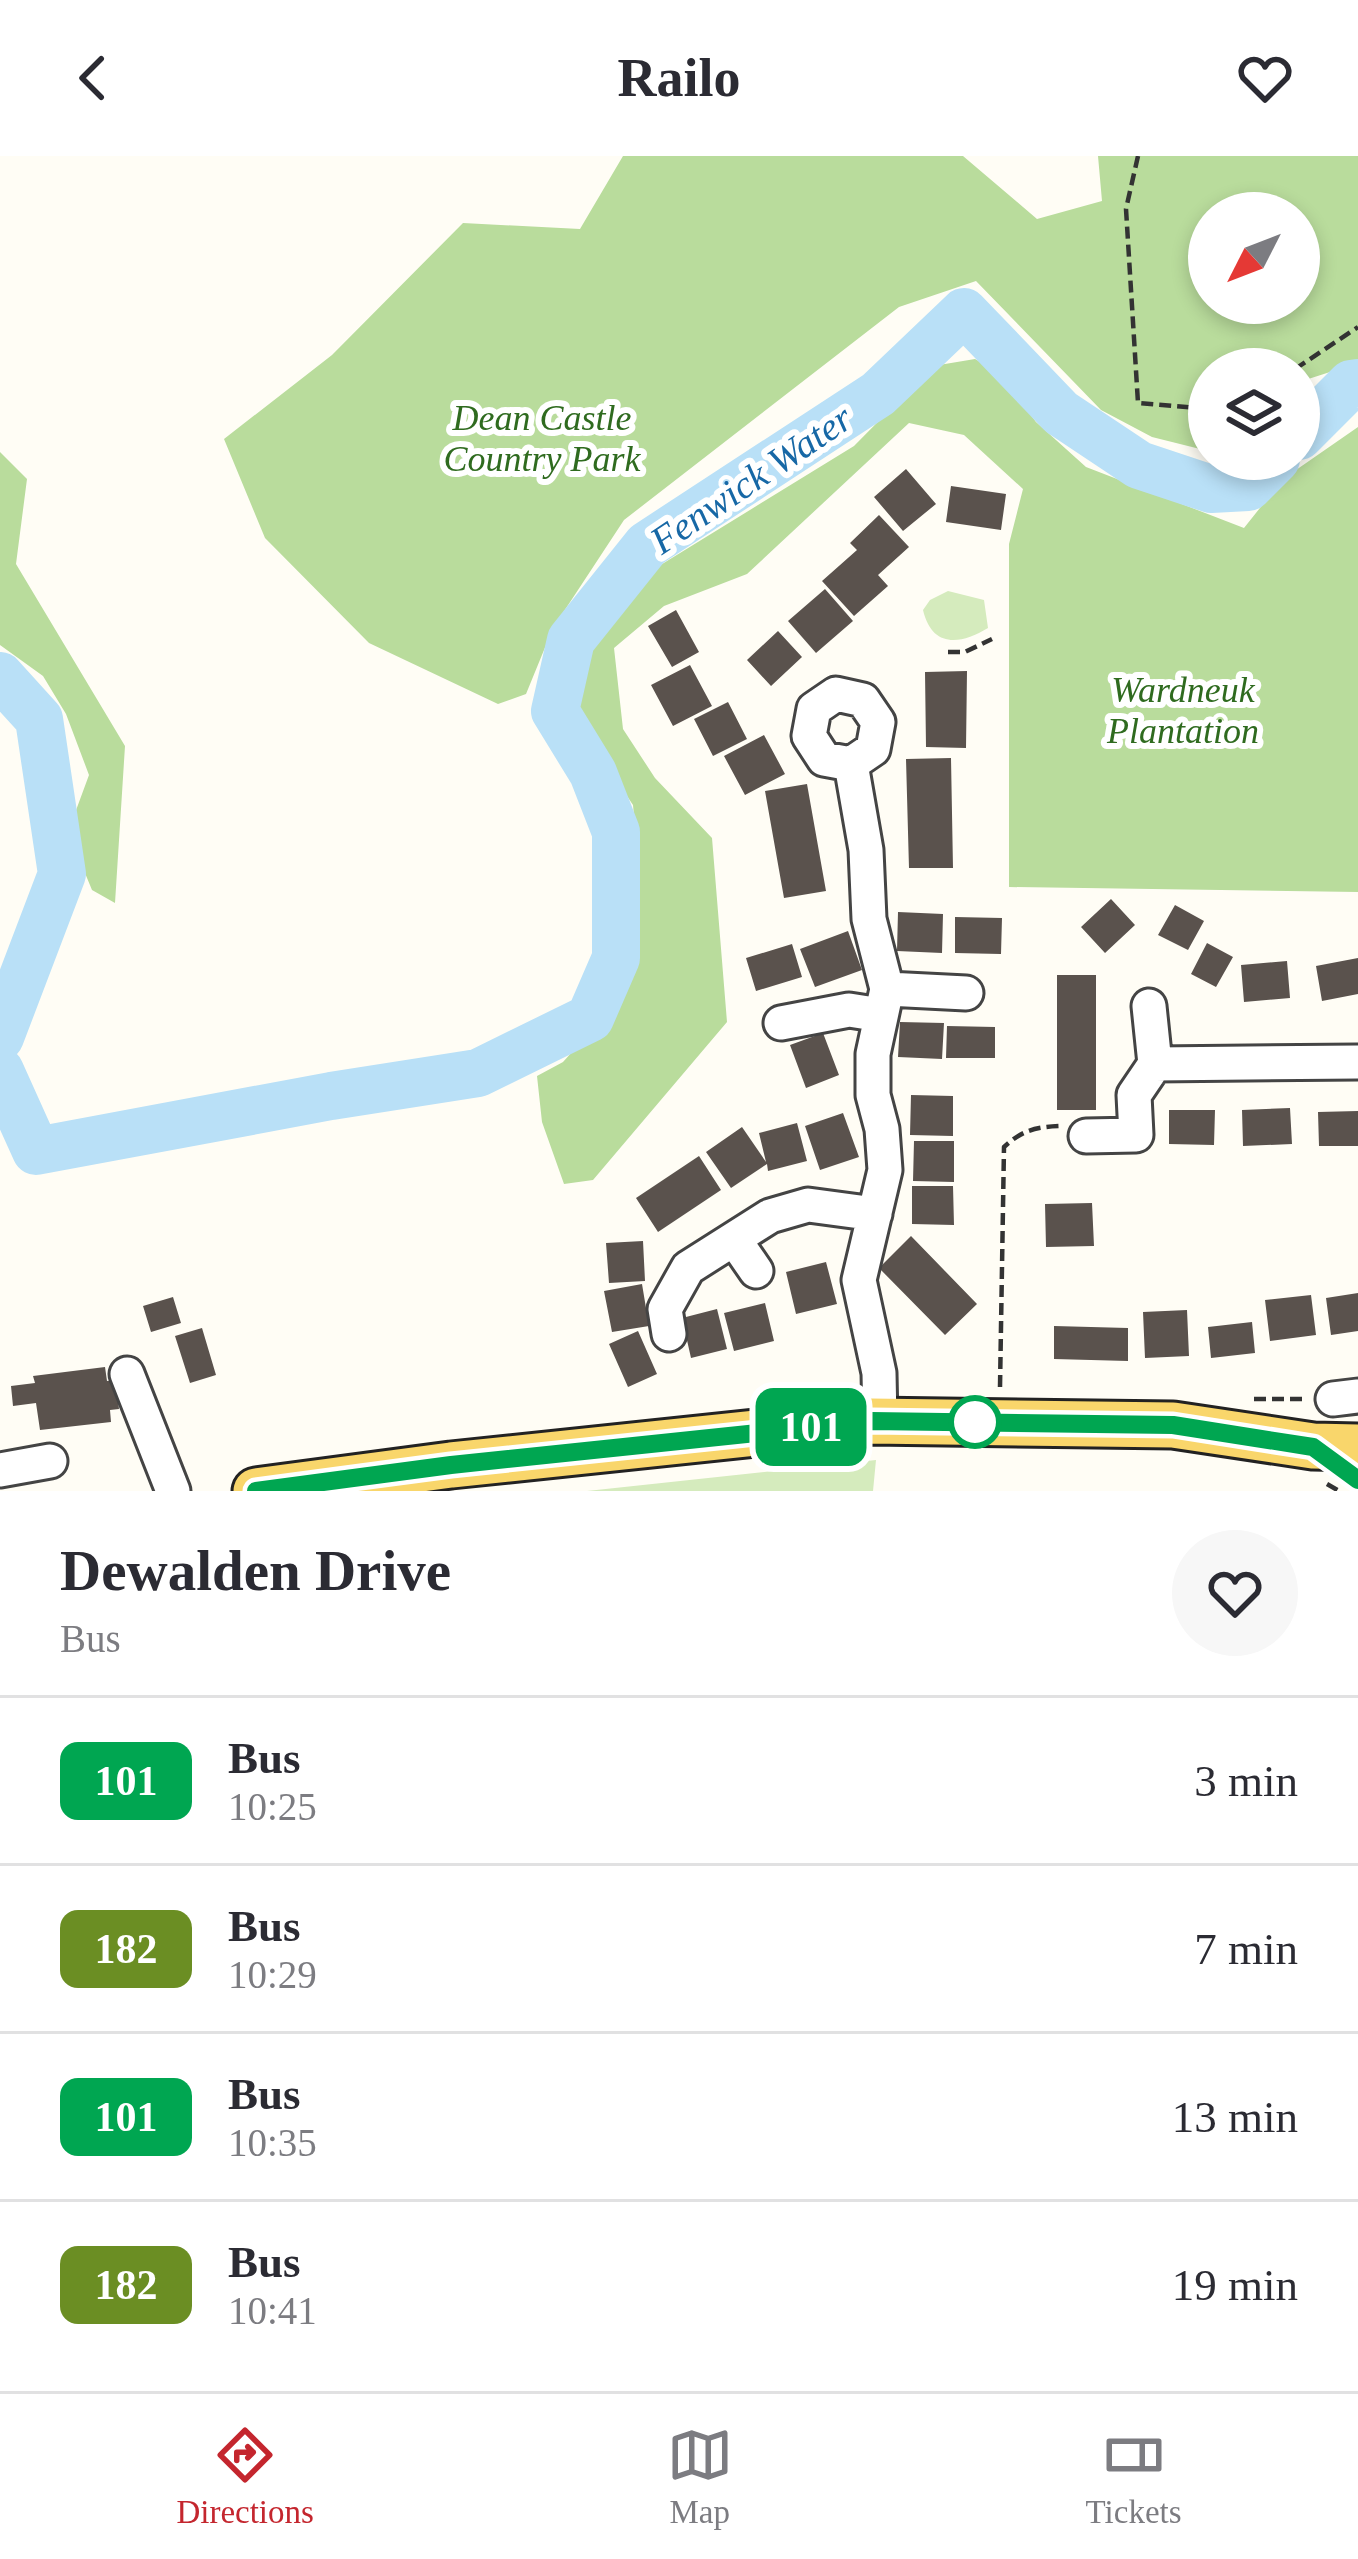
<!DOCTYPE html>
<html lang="en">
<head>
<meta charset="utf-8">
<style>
  :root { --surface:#fff; --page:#f7f7f7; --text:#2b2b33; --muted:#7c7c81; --line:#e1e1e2; --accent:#c4262e }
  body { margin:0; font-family:Georgia,serif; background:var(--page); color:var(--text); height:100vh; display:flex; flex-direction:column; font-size:45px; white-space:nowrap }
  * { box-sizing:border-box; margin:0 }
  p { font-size:39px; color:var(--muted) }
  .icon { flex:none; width:66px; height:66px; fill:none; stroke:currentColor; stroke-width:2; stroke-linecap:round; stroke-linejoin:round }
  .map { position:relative; height:1335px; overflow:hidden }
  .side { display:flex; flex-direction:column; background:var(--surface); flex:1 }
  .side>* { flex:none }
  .badge { padding:0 24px; border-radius:18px; font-size:42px; line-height:78px }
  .needle { width:78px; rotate:228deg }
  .buttons { position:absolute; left:1188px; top:36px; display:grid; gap:24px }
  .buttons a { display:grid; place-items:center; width:132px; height:132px; border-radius:50%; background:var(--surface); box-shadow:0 6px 18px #0003; font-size:60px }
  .map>.badge { position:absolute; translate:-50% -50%; box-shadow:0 0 0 6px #fff }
  .round { display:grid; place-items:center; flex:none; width:126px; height:126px; border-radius:63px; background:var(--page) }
  .head { display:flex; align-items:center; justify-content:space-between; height:204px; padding:0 60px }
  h1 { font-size:57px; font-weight:700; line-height:90px }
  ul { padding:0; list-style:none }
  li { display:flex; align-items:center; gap:36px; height:168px; padding:0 60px; border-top:3px solid var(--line) }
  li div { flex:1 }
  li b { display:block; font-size:45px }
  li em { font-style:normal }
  li .badge { min-width:132px; font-weight:700; text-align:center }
  header { display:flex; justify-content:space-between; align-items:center; height:156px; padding:0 60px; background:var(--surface); font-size:54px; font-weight:700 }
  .tab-bar { display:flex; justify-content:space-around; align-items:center; height:168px; border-top:3px solid var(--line); background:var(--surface); font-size:33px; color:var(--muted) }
  .tab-bar a { display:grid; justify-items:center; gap:6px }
  .tab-bar .active { color:var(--accent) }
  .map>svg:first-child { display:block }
</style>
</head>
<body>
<header><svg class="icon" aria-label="back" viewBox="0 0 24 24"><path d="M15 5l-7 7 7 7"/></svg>Railo<svg class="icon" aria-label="heart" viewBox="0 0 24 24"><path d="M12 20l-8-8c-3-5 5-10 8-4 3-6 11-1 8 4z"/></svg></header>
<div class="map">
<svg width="1358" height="1335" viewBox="0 0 1358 1335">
  <rect width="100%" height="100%" fill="#fffdf5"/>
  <path fill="#d5ebbd" d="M 948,435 L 984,444 L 988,472 C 960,489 932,492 923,454 L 930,444 Z
    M 876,1304 L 873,1335 L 587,1335 Z"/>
  <path fill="#b9dc9c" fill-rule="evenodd" d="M 623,0 L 963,0 L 1037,63 L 1102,45 L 1098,0 L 1358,0 L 1358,207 L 1299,226 L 1299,213 L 1209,213 L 1208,295 L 1152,281 L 1101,254 L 976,125 L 899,151 L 624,364 L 553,472 L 526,538 L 498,548 L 369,487 L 265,382 L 224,283 L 332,199 L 463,67 L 580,73 ZM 1209,57 L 1299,57 L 1299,147 L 1209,147 Z
    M 975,203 L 1000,217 L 1036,266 L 1086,311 L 1244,372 L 1283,323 L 1358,271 L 1358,736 L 1009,731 L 1009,388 L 1023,333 L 964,279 L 909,267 L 747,418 L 664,450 L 614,492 L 623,573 L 655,622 L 712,682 L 727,866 L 593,1024 L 564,1028 L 542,966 L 537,920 L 563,906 L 627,835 L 640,726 L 633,649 L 599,598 L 576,546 L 589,497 L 654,413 L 854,290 L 933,210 Z
    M 0,296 L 27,323 L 16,408 L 125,590 L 115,747 L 92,734 L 68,676 L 89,619 L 66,558 L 43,520 L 0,489 Z"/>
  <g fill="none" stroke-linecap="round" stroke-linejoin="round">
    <path stroke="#b9e0f7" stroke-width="48" d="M 1299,280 L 1351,228 L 1358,227
      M 0,520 L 39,563 L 62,718 L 0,881
      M 0,915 L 36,995 L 331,940 L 478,917 L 590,862 L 616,802 L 616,676 L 593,617 L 555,555 L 571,484 L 647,389 L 878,238 L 964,156 L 1061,257 L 1139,309 L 1211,333 L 1248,331 L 1276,303"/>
  </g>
  <path fill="#5a524d" d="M 906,313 L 936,348 L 903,375 L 874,341 Z
    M 951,330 L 1006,338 L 1001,374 L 946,366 Z
    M 879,359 L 909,391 L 878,419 L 888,430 L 854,460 L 822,425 L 857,394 L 850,387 Z
    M 825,433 L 853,465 L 816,497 L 788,465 Z
    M 676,454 L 699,496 L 672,511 L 648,470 Z
    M 778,475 L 802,501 L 771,530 L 747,504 Z
    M 690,509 L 712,550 L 673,570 L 651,529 Z
    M 967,515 L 966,592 L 926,591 L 925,516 Z
    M 728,546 L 747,583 L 713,600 L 694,563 Z
    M 764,579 L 785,618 L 745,639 L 724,600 Z
    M 951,602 L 953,712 L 909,712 L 906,603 Z
    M 807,628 L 826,735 L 784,742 L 765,635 Z
    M 1111,743 L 1135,769 L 1105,797 L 1081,771 Z
    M 1175,749 L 1204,765 L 1188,794 L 1158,779 Z
    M 898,756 L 943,758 L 942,797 L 897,795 Z
    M 955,761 L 1002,762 L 1001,798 L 955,797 Z
    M 848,775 L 862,814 L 815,831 L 800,793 Z
    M 1207,787 L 1233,801 L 1216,831 L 1191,818 Z
    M 792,788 L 802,821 L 756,835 L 746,802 Z
    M 1358,802 L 1358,838 L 1322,845 L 1316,810 Z
    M 1287,805 L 1290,842 L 1244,846 L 1241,809 Z
    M 1057,819 L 1096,819 L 1096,954 L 1057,954 Z
    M 900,866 L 944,867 L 942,903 L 898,901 Z
    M 947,870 L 995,871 L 995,902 L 946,902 Z
    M 823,877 L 839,919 L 806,932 L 790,889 Z
    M 911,939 L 953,940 L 953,980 L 910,979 Z
    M 1290,952 L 1292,988 L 1243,990 L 1242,954 Z
    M 1169,954 L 1215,954 L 1214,989 L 1169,988 Z
    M 1358,955 L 1358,990 L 1319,990 L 1318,956 Z
    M 843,957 L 859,1001 L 820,1014 L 805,970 Z
    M 797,967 L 807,1005 L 768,1015 L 767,1008 L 731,1032 L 706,996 L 742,971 L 766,1006 L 759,977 Z
    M 914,985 L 954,985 L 954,1026 L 913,1025 Z
    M 699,1000 L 721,1034 L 658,1076 L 636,1042 Z
    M 912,1030 L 953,1030 L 954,1069 L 912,1068 Z
    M 1092,1047 L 1094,1090 L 1046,1091 L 1045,1048 Z
    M 911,1080 L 977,1148 L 945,1179 L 879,1112 Z
    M 643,1085 L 645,1125 L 609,1127 L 606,1087 Z
    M 826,1106 L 837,1148 L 796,1158 L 786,1116 Z
    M 642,1128 L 649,1170 L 612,1176 L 604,1135 Z
    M 1358,1137 L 1358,1175 L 1331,1179 L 1326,1142 Z
    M 1311,1139 L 1316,1179 L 1270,1185 L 1265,1144 Z
    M 173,1141 L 181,1167 L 151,1176 L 143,1150 Z
    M 765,1147 L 774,1185 L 734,1195 L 724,1157 Z
    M 717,1153 L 727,1193 L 691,1202 L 682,1162 Z
    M 1187,1154 L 1189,1200 L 1145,1202 L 1143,1156 Z
    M 1252,1166 L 1255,1197 L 1211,1202 L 1208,1171 Z
    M 1054,1170 L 1128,1172 L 1128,1205 L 1054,1203 Z
    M 202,1172 L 216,1219 L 190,1227 L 175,1180 Z
    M 638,1175 L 657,1218 L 628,1231 L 609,1188 Z
    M 105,1211 L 107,1225 L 116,1224 L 119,1253 L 110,1254 L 111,1266 L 40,1274 L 36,1247 L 13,1250 L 11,1230 L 35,1227 L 33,1220 Z"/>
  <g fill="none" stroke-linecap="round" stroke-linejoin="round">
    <defs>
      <path id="minor" d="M 851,608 L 824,603 L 809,580 L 814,553 L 836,538 L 863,544 L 878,566 L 873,593 L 851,608 L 866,694 L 869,763 L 887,833 L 873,898 L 873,939 L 882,973 L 885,1014 L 859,1124 L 879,1217 L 880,1265
        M 887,833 L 966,837
        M 1149,850 L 1155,908 L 1358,906
        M 781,867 L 849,854 L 881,859
        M 1086,980 L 1136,979 L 1134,939 L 1155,908
        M 734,1083 L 756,1115
        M 669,1178 L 665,1153 L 688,1112 L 770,1060 L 808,1049 L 875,1058
        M 127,1218 L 173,1335
        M 1333,1243 L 1358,1240
        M 0,1314 L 50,1305"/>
      <path id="major" d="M 256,1335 L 451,1309 L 871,1265 L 1173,1269 L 1313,1290 L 1358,1291"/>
    </defs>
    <use href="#minor" stroke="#444" stroke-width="39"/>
    <use href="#major" stroke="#222" stroke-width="51"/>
    <path stroke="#333" stroke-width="4.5" stroke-dasharray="12 6" stroke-linecap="butt" d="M 1138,0 L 1126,53 L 1138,247 L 1209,253
      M 1295,213 L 1358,171
      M 948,496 L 965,496 L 992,483
      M 1000,1231 L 1004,991 C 1021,975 1035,971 1059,970
      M 1254,1243 L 1303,1243
      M 1327,1328 L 1339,1335"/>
    <use href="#minor" stroke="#fff" stroke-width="33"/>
    <use href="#major" stroke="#f9d66b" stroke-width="45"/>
  </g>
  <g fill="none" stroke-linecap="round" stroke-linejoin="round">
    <defs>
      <path id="line" d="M 256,1335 L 451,1309 L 871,1265 L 1173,1269 L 1313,1291 L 1358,1324"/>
    </defs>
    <use href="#line" stroke="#fff" stroke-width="27"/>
    <use href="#line" stroke="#00a651" stroke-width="18"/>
  </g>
  <circle fill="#fff" stroke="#00a651" stroke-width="6" cx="975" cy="1266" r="24"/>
  <g text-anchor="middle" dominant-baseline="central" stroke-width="12" stroke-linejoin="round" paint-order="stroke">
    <g font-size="36" font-style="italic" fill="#2f6b1f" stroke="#fff">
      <text x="542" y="262">Dean Castle<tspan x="542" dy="41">Country Park</tspan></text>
      <text x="1183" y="534">Wardneuk<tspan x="1183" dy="41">Plantation</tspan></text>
    </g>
    <g font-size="39" font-style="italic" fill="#1768a6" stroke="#fff">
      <text transform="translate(751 323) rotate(-34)">Fenwick Water</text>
    </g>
  </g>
</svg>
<div class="buttons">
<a><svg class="needle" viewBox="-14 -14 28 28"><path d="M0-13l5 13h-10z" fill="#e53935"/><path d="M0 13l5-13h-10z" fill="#7c7c81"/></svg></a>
<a><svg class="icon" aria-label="layers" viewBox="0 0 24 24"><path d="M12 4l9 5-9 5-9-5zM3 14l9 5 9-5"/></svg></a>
</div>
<b class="badge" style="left:811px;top:1271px;background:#00a651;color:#fff">101</b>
</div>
<section class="side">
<div class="head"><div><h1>Dewalden Drive</h1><p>Bus</p></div><a class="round"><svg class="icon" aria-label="heart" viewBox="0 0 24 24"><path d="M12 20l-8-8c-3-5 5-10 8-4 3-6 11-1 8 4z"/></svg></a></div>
<ul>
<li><span class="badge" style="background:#00a651;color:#fff">101</span><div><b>Bus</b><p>10:25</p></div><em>3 min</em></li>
<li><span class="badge" style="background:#6b8e23;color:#fff">182</span><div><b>Bus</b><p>10:29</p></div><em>7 min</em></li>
<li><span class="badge" style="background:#00a651;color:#fff">101</span><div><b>Bus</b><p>10:35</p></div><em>13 min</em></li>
<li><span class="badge" style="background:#6b8e23;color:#fff">182</span><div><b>Bus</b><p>10:41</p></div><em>19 min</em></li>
</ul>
</section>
<nav class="tab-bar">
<a class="active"><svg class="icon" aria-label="directions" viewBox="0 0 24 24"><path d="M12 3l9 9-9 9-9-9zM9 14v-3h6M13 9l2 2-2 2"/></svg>Directions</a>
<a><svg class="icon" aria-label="map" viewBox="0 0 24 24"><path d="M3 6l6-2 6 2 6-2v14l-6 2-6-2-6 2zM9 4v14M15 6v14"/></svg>Map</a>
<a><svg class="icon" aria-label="tickets" viewBox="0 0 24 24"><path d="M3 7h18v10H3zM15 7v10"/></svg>Tickets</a>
</nav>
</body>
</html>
